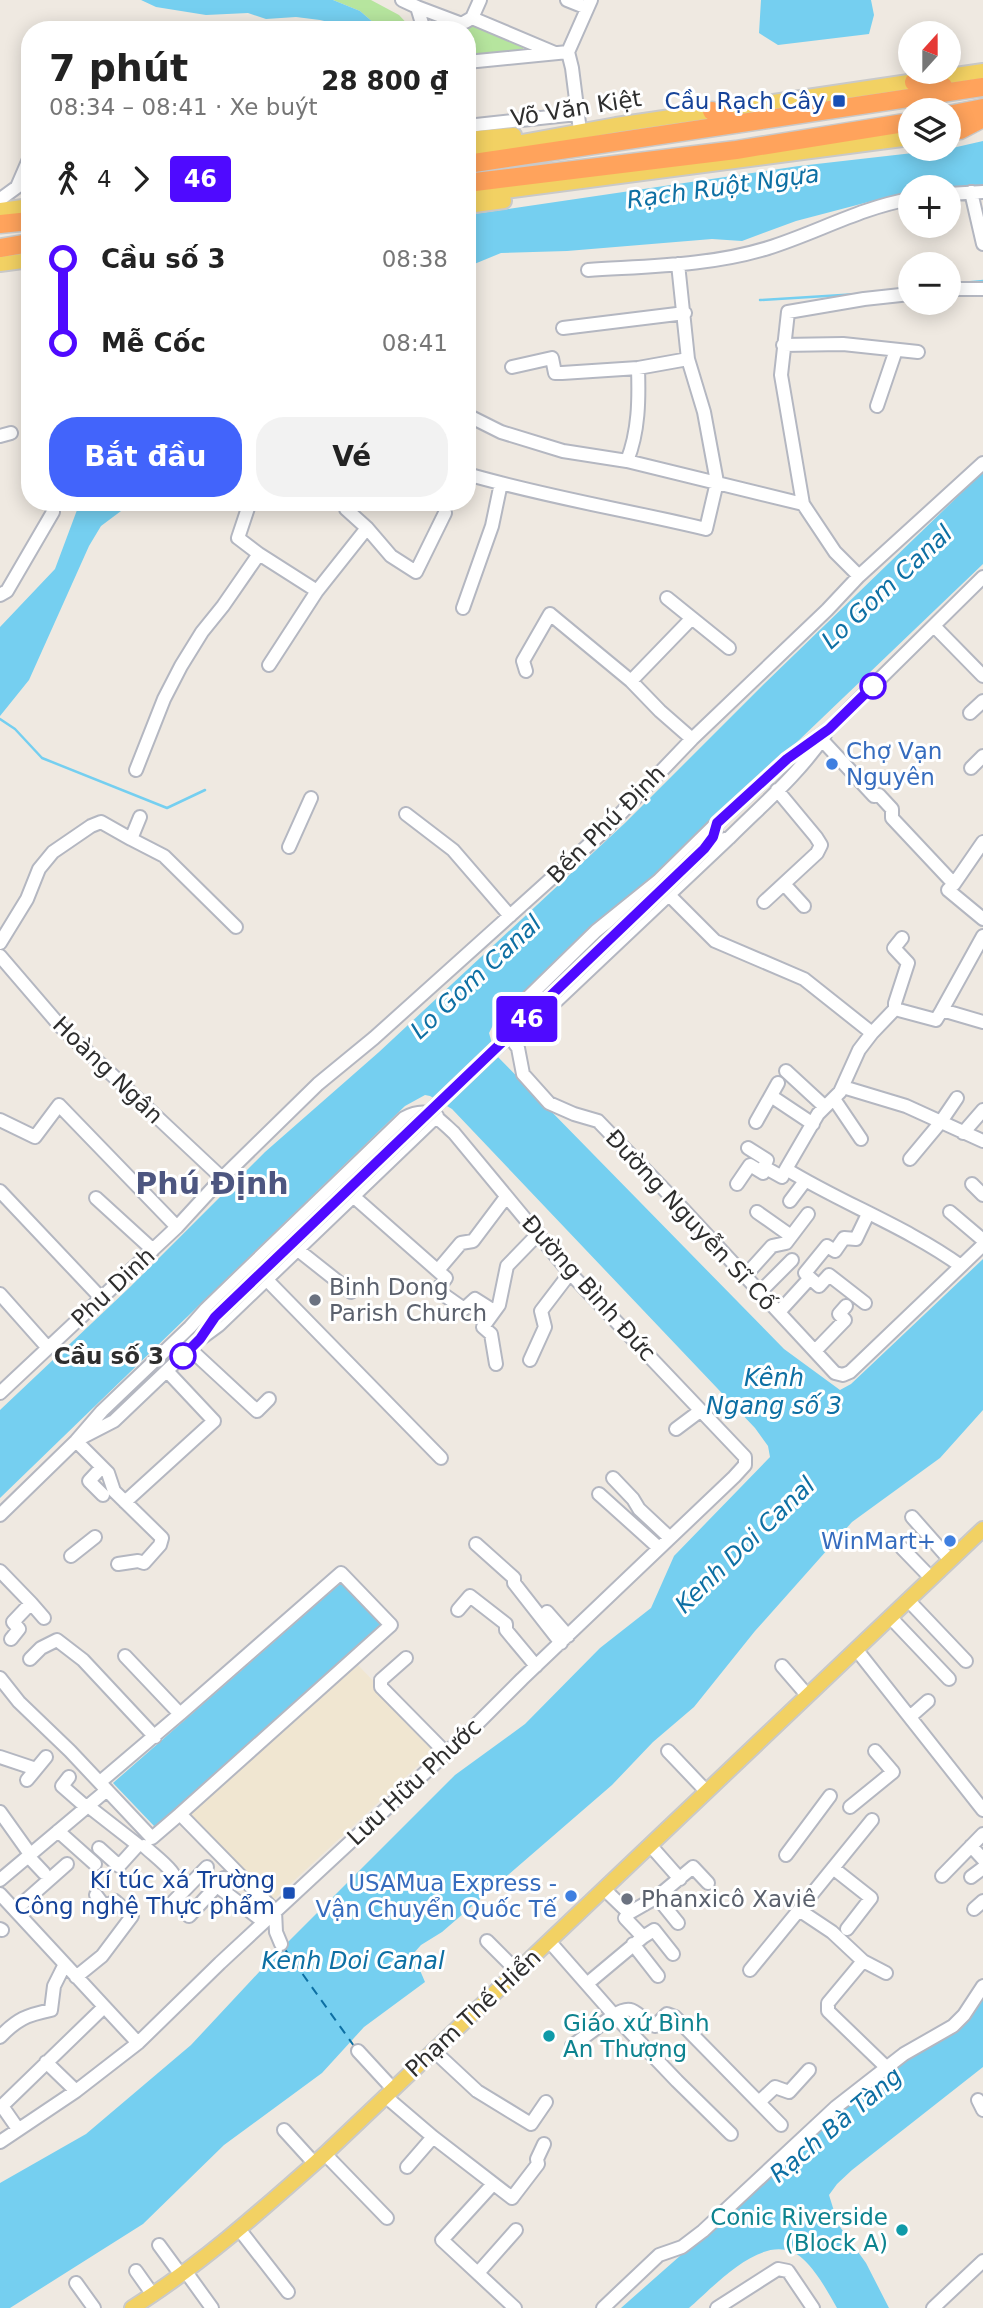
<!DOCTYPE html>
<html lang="vi">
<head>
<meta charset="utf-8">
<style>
  :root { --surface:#fff; --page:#f2f2f2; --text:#222; --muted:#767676; --accent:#4264fb }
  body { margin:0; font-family:"DejaVu Sans",sans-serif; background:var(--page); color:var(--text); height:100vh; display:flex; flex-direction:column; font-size:26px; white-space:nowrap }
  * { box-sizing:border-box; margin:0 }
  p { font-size:23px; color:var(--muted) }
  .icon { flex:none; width:38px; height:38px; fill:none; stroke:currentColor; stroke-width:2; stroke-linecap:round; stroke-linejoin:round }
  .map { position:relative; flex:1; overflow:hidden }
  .drawer { position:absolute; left:21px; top:21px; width:455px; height:490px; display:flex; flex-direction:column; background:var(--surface); border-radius:28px; box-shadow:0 4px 18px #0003 }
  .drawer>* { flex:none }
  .badge { padding:0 14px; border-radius:5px; font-size:24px; line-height:46px }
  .needle { width:46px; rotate:21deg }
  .tools { position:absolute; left:898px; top:21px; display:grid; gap:14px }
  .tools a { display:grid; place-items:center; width:63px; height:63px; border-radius:50%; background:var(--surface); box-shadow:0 4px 18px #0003; font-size:35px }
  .map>.badge { position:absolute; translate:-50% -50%; box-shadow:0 0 0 4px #fff }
  .legs { display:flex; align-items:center; gap:10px; height:77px; padding:0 28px; font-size:23px }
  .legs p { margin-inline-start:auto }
  .summary { display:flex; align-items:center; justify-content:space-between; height:119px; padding:0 28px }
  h1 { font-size:38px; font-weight:700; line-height:52px }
  .cta { display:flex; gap:14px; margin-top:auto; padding:14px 28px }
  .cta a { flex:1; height:80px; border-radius:28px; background:var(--accent); color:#fff; font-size:28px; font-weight:700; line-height:80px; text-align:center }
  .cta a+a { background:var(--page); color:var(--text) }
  ul { padding:0 28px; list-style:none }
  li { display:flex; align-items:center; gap:24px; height:84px; font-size:26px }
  li i { display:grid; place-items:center; width:10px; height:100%; margin:0 9px; background:currentColor }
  li i::after { content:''; width:18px; height:18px; margin:-9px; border:5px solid; border-radius:50%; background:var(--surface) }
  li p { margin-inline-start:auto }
  li:first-child i { background:linear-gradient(#0000 50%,currentColor 0) }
  li:last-child i { background:linear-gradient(currentColor 50%,#0000 0) }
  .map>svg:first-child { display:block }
</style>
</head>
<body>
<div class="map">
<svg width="983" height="2308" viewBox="0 0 983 2308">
  <rect width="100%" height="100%" fill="#efe9e1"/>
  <path fill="#f0e6d1" d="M 358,1665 L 437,1748 L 270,1903 L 186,1817 Z"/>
  <path fill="#b6e59e" d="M 333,0 L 371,0 L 399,15 L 413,30 L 382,30 L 360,11 Z
    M 470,20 L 526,44 L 522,51 L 467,56 L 467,30 L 461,30 Z"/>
  <path fill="#75cff0" d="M 141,0 L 333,0 L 360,11 L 382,30 L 349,30 L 341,25 L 320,20 L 296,17 L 266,19 L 248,13 L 206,15 L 156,7 Z
    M 761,0 L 871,0 L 874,15 L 869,34 L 778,45 L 759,33 Z
    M 983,141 L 983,188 L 910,187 L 910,193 L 895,195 L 796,221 L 742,241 L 712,239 L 567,251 L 501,253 L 467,267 L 467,215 L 799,166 L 948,149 Z
    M 983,472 L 983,564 L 633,899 L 495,1021 L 489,1033 L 495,1054 L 784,1349 L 840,1390 L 851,1384 L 983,1259 L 983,1410 L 940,1458 L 852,1522 L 755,1631 L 694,1707 L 653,1742 L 612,1785 L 442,1932 L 421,1945 L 413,1954 L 425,1982 L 364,2027 L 322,2073 L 224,2145 L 143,2224 L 10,2308 L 0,2308 L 0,2183 L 86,2134 L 191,2045 L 273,1957 L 455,1775 L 525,1724 L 600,1648 L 651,1608 L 674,1556 L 770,1457 L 768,1446 L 755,1428 L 452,1109 L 430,1096 L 425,1095 L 405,1106 L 0,1498 L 0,1410 L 129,1288 L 265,1152 L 379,1052 L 625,823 L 764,684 Z
    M 80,502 L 133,502 L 101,526 L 89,546 L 29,680 L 0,716 L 0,627 L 55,569 Z
    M 341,1583 L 383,1624 L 155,1827 L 113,1783 Z
    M 983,1992 L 983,2067 L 852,2170 L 837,2184 L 829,2195 L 838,2224 L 866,2263 L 889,2308 L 837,2308 C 828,2292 817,2272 803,2259 C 767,2226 715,2286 689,2308 L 621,2308 L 715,2225 L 834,2114 L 916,2051 Z"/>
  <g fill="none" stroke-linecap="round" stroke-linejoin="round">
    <path stroke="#75cff0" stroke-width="2.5" d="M 962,283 L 983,281
      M 886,291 L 910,287
      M 760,300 L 858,294
      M 0,719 L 15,729 L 42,758 L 167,808 L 205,790"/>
    <path stroke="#0d6fa3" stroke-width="2" stroke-dasharray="9 7" stroke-linecap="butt" d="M 284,1948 L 354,2046"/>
    <defs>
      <path id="minor" d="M 402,0 L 417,7 L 424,30
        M 567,0 L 587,8
        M 417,7 L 462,24
        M 472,18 L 555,53
        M 465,22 L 472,18 L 480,0
        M 467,62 L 568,52
        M 467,126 L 577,114
        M 580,131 L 572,68 L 568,52 L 591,0
        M 971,192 L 983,244
        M 948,194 L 983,192
        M 2,198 L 17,187 L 30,157
        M 588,270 C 648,266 710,266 768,248 C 816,233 860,208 910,199
        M 948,289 L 983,289
        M 563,328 L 685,313
        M 783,345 L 843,344 L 918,352
        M 512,367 L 552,358 L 555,373 L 562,373 L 638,368 L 688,359
        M 877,406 L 896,350
        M 467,415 L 501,432 L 563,451 L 627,461 L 803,504 L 835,552 L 859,576
        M 0,436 L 11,433
        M 627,461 C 639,431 639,399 638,368
        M 467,474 C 546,497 627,510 706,529 L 717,482 L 704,412 L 688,359 L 678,264
        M 803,504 L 781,375 L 788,312 L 864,299 L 910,294
        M 346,509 L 367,528 L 391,556 L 416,572 L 445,513
        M 259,554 L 317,591
        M 0,595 L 7,591 L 53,512
        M 667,598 L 729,648
        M 463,608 L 492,526 L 501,483
        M 934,626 L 983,676
        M 269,665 L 317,591 L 367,528
        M 526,671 L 523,661 L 550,614 L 631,681 L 660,711 L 692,739
        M 631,681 L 692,618
        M 970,713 L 983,701
        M 822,740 L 874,796 L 879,795 L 892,809 L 892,818 L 954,884 L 948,890 L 983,919
        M 971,768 L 983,756
        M 136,770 L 164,699 L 181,666 L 202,632 L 223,606 L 259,554 L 238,538 L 250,502
        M 406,814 L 453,850 L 510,916
        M 717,823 L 658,881 L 596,931 L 511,1014 L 507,1024 L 510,1037 L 518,1048 L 523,1074 L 549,1103 L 574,1114 L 598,1121 L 682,1208 L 835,1373 L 843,1375 L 850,1372 L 983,1245
        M 715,831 L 717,823 L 787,759 L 829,729 L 983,577
        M 131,839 L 164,856 L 236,927
        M 721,840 L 729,838 C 762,805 799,774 825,735
        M 289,847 L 311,798
        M 784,884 L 804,906
        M 954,884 L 983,842
        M 668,894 L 715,941 L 804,979 L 872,1033 L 895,1009 L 895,1003 L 908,963 L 894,948 L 902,938
        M 764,902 L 817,853 L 821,845 L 816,837 L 777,790
        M 0,943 L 27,899 L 39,869 L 53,852 L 91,826 L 101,822 L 131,839 L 140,817
        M 0,956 L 61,1027 L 222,1178
        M 895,1009 L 936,1020 L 942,1010 L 983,1022
        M 942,1010 L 983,936
        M 514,1041 L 729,838
        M 786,1071 L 825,1107
        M 843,1087 L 906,1106 L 983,1141
        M 771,1096 L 813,1124
        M 834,1099 L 861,1139
        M 0,1120 L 35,1137 L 59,1105 L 177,1227
        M 756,1122 L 778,1083
        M 963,1133 L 983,1110
        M 748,1148 L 767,1160 L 764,1167 L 782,1177 L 786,1169 C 843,1204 907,1227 961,1266
        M 910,1159 L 940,1123 L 957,1098
        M 786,1169 L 818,1114 L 840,1092 L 859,1050 L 872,1033
        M 737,1184 L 750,1165 L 763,1173 L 766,1168
        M 972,1184 L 983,1195
        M 0,1191 L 102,1299
        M 353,1196 L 446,1278 L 437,1290 L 464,1309 L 475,1299 L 494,1311
        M 96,1198 L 153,1250
        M 790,1201 L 805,1181
        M 757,1212 L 791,1236
        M 950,1212 L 983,1240
        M 298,1250 L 351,1292
        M 439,1269 L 461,1243 L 473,1241 L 506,1197
        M 745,1276 L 772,1246 L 786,1243 L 808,1214
        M 810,1278 L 819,1286 L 829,1275 L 865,1303
        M 267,1280 L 441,1458
        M 760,1292 L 792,1260
        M 0,1294 L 48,1348
        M 779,1312 L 810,1278 L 805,1273 L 827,1246 L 835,1251 L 844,1238 L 856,1239 L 868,1214
        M 190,1349 L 257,1411 L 269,1399
        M 815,1351 L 845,1320 L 839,1314 L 846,1306
        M 530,1360 L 545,1327 L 541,1311 L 570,1273
        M 496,1364 L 491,1334 L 483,1327 L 499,1305 L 507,1266 L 539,1233
        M 0,1393 L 177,1227 L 222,1178 L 318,1084 L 374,1038 L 603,832 L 692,739 L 827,610 L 859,576 L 983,463
        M 676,1429 L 700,1411
        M 83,1437 L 114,1421 L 200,1339 L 219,1325 L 437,1116
        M 76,1441 L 108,1473 L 114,1491 L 162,1538 L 160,1545 L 144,1563 L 138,1561 L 118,1564
        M 102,1467 L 89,1481 L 103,1495
        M 613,1478 L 633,1499 L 639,1509 L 670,1538
        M 599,1494 L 659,1548
        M 125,1502 L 214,1421 L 167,1371
        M 0,1515 L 76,1441 L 102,1411 L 190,1327 L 206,1309 L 404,1118 C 429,1105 436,1117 454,1133 L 570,1273 L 745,1457 L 745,1465 L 734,1477 L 522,1679 L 472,1729 L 220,1963 L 138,2043 L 76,2091 L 0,2142
        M 912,1517 L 950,1560
        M 476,1544 L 514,1578 L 514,1583 L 561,1643
        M 902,1548 L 931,1578
        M 71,1556 L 95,1537
        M 0,1571 L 31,1603 L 13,1622 L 19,1629 L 11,1639
        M 908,1600 L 966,1661
        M 31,1603 L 44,1618
        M 458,1610 L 470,1596 L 506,1624 L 506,1630 L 536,1666
        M 547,1612 L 568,1636
        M 890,1617 L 949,1679
        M 856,1649 L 983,1810
        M 125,1656 L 180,1714 L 341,1573 L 391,1625 L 180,1814 L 275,1911 L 276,1932 L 281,1944
        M 406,1658 L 381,1680 L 381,1687 L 446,1753
        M 30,1659 L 41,1648 L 57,1640 L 83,1660 L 155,1737
        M 782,1666 L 807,1695
        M 0,1678 L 19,1702 L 70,1751 L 152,1838 L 180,1814
        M 911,1716 L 928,1701
        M 668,1751 L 706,1791
        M 0,1757 L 36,1769
        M 69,1777 L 62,1786 L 86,1807
        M 27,1780 L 46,1757
        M 100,1782 L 180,1714
        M 88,1806 L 138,1845 L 119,1866 L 99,1848
        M 850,1807 L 893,1772 L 875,1751
        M 0,1812 L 30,1854
        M 872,1820 L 799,1910 L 832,1932 L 863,1961 L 886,1973
        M 58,1831 L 95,1864
        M 650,1845 L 680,1879
        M 144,1846 C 159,1860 179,1872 181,1894
        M 971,1846 L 983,1859
        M 786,1855 L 830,1796
        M 28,1856 L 44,1873
        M 833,1868 L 871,1898 L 847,1929
        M 942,1876 L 983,1834
        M 971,1877 L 983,1868
        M 0,1880 L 107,1790
        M 217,1886 L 264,1922
        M 604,1889 L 629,1913
        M 0,1894 L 138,2043
        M 657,1897 L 678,1923
        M 173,1902 L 207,1867
        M 974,1909 L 983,1901
        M 15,1910 L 67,1864
        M 629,1913 L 657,1897 L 693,1867 L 708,1883
        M 189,1916 L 224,1878
        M 0,1929 L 2,1930
        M 643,1937 L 654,1930 L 673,1954
        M 487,1941 L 517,1971
        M 549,1941 L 614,2015 L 572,2046
        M 633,1944 L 658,1976
        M 863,1961 L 828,2003 L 828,2011 L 886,2067
        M 750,1970 L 799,1910
        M 76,1977 L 102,1956 L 132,1916 L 115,1901 L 105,1907 L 96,1895
        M 588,1983 L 643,1937 L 625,1918 L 629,1913
        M 0,2037 C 17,2019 27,2015 51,2010 L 54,1986 L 65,1964
        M 433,2050 L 477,2091 L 531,2124 L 546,2102
        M 358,2051 L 393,2089
        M 46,2062 L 76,2091
        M 385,2096 L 433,2137 L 512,2198 L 538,2164 L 537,2159 L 544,2144
        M 978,2100 L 983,2110
        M 759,2102 L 775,2087 L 789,2092 L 809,2070
        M 2,2106 L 104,2007
        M 0,2107 L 2,2106 L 18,2129
        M 284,2130 L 314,2163
        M 731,2134 L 677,2081 L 614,2015 C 636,2001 636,2018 655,2026 L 667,2014 L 675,2017 L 781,2125
        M 325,2154 L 387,2218
        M 407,2167 L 433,2137
        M 493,2184 L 442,2240 L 515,2308
        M 239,2229 L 288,2292
        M 159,2245 L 181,2275
        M 136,2271 L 153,2295
        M 186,2272 L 212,2308
        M 478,2273 L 516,2230
        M 76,2283 L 94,2308
        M 603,2308 L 659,2255 L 682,2247 L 703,2231 L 836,2107 L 904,2054 L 953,2026 L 964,2015 L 983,1986
        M 717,2308 L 778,2269 L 788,2271 L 813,2308
        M 933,2308 L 983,2261"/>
      <path id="major" d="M 467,139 L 514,135
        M 467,152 L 616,125 L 983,71
        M 467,196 L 910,138
        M 467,206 L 504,201
        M 0,210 L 30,206
        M 0,264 L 30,260
        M 132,2308 C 202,2264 263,2209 325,2154 L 983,1529"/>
      <path id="highway" d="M 914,82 L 943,86
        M 712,111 L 734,123
        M 948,115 L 983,108
        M 960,130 L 983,118
        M 467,164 L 983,87
        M 467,183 L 736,150 L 910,122
        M 0,224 L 30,221
        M 0,248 L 30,243"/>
    </defs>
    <use href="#minor" stroke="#b4b7c1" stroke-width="16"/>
    <use href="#major" stroke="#c9c9c9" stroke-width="18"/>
    <use href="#highway" stroke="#c9c9c9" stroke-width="21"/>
    <use href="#minor" stroke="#fff" stroke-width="12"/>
    <use href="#major" stroke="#f2d163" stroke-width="14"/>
    <use href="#highway" stroke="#ffa35c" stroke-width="18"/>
    <defs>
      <path id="minor-bridge" d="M 215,1317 L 704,849"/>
    </defs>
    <use href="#minor-bridge" stroke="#b4b7c1" stroke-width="16" stroke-linecap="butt"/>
    <use href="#minor-bridge" stroke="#fff" stroke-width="12"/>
  </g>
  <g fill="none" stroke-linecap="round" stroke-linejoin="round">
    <defs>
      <path id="line-1" d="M 183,1356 L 200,1339 L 215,1317 L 704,849 L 713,837 L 717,823 L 787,759 L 829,729 L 873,686"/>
    </defs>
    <use href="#line-1" stroke="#fff" stroke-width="16"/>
    <use href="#line-1" stroke="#4f0aff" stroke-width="10"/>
  </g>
  <g fill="#1a4fb4" stroke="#fff" stroke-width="2.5">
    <rect x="832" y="94" width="14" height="14" rx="3.5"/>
    <rect x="282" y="1886" width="14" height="14" rx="3.5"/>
  </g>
  <g fill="#fff" stroke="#4f0aff" stroke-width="3.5">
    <circle cx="873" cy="686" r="12"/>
    <circle cx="183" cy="1356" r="12"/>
  </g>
  <g fill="#3f7fe0" stroke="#fff" stroke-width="2.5">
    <circle cx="832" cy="764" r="7"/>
    <circle cx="950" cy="1541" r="7"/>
    <circle cx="571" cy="1896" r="7"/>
  </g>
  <g fill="#6b7280" stroke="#fff" stroke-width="2.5">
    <circle cx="315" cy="1300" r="7"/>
    <circle cx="627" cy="1899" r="7"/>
  </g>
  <g fill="#0f9aa8" stroke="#fff" stroke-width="2.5">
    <circle cx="549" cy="2036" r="7"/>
    <circle cx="902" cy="2230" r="7"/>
  </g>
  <g text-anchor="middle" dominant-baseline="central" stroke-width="6" stroke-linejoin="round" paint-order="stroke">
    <g font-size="23" fill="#164399" stroke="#fff" text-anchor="end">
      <text x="825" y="101">Cầu Rạch Cây</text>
      <text x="275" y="1880">Kí túc xá Trường<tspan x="275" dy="26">Công nghệ Thực phẩm</tspan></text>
    </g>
    <g font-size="23" fill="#2e2e2e" stroke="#fff">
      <text transform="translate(576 108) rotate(-9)">Võ Văn Kiệt</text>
      <text transform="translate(606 824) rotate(-45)">Bến Phú Định</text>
      <text transform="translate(108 1070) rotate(44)">Hoàng Ngân</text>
      <text transform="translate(691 1220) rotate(47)">Đường Nguyễn Sĩ Cố</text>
      <text transform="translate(113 1287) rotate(-43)">Phu Dinh</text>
      <text transform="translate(589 1288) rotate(48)">Đường Bình Đức</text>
      <text transform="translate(414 1782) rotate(-43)">Lưu Hữu Phước</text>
      <text transform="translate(473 2013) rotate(-43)">Phạm Thế Hiển</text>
    </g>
    <g font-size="23" fill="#366cbe" stroke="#fff" text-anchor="end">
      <text x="846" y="751" text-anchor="start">Chợ Vạn<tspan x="846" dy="26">Nguyên</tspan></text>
      <text x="936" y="1541">WinMart+</text>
      <text x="557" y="1883">USAMua Express -<tspan x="557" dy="26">Vận Chuyển Quốc Tế</tspan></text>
    </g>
    <g font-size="23" fill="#5b616d" stroke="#fff" text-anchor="start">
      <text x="329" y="1287">Binh Dong<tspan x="329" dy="26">Parish Church</tspan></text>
      <text x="641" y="1899">Phanxicô Xaviê</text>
    </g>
    <g font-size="23" font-weight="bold" fill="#2e2e2e" stroke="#fff" text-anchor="end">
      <text x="164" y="1356">Cầu số 3</text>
    </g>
    <g font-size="23" fill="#0d838f" stroke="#fff" text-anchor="start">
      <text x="563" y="2023">Giáo xứ Bình<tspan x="563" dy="26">An Thượng</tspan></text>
      <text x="888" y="2217" text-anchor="end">Conic Riverside<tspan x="888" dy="26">(Block A)</tspan></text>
    </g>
    <g font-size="24" font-style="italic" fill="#0d6fa3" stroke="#fff">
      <text transform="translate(723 187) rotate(-8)">Rạch Ruột Ngựa</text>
      <text transform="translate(887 587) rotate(-43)">Lo Gom Canal</text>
      <text transform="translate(476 977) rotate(-43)">Lo Gom Canal</text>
      <text x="774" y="1378">Kênh<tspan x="774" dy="28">Ngang số 3</tspan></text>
      <text transform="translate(745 1545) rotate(-44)">Kenh Doi Canal</text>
      <text x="353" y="1961">Kenh Doi Canal</text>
      <text transform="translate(836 2125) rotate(-40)">Rạch Bà Tàng</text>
    </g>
    <g font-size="30" font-weight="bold" fill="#4d5680" stroke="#fff">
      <text x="212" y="1183">Phú Định</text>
    </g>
  </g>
</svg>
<div class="tools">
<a><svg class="needle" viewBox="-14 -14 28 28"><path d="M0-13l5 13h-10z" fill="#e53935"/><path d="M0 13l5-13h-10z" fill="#767676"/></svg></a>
<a><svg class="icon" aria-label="layers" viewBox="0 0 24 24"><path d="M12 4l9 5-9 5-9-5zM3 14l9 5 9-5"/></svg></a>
<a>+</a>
<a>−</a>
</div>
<b class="badge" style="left:527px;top:1019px;background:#4f0aff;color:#fff">46</b>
<section class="drawer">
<div class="summary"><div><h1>7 phút</h1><p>08:34 – 08:41 · Xe buýt</p></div><b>28 800 ₫</b></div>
<div class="legs"><svg class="icon" aria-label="walk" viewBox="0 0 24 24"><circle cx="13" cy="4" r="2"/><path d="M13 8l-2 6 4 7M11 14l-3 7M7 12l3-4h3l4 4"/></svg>4<svg class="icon" aria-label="forward" viewBox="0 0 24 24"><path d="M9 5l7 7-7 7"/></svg><b class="badge" style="background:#4f0aff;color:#fff">46</b></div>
<ul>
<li><i style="color:#4f0aff"></i><b>Cầu số 3</b><p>08:38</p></li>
<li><i style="color:#4f0aff"></i><b>Mễ Cốc</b><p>08:41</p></li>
</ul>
<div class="cta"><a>Bắt đầu</a><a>Vé</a></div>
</section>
</div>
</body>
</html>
